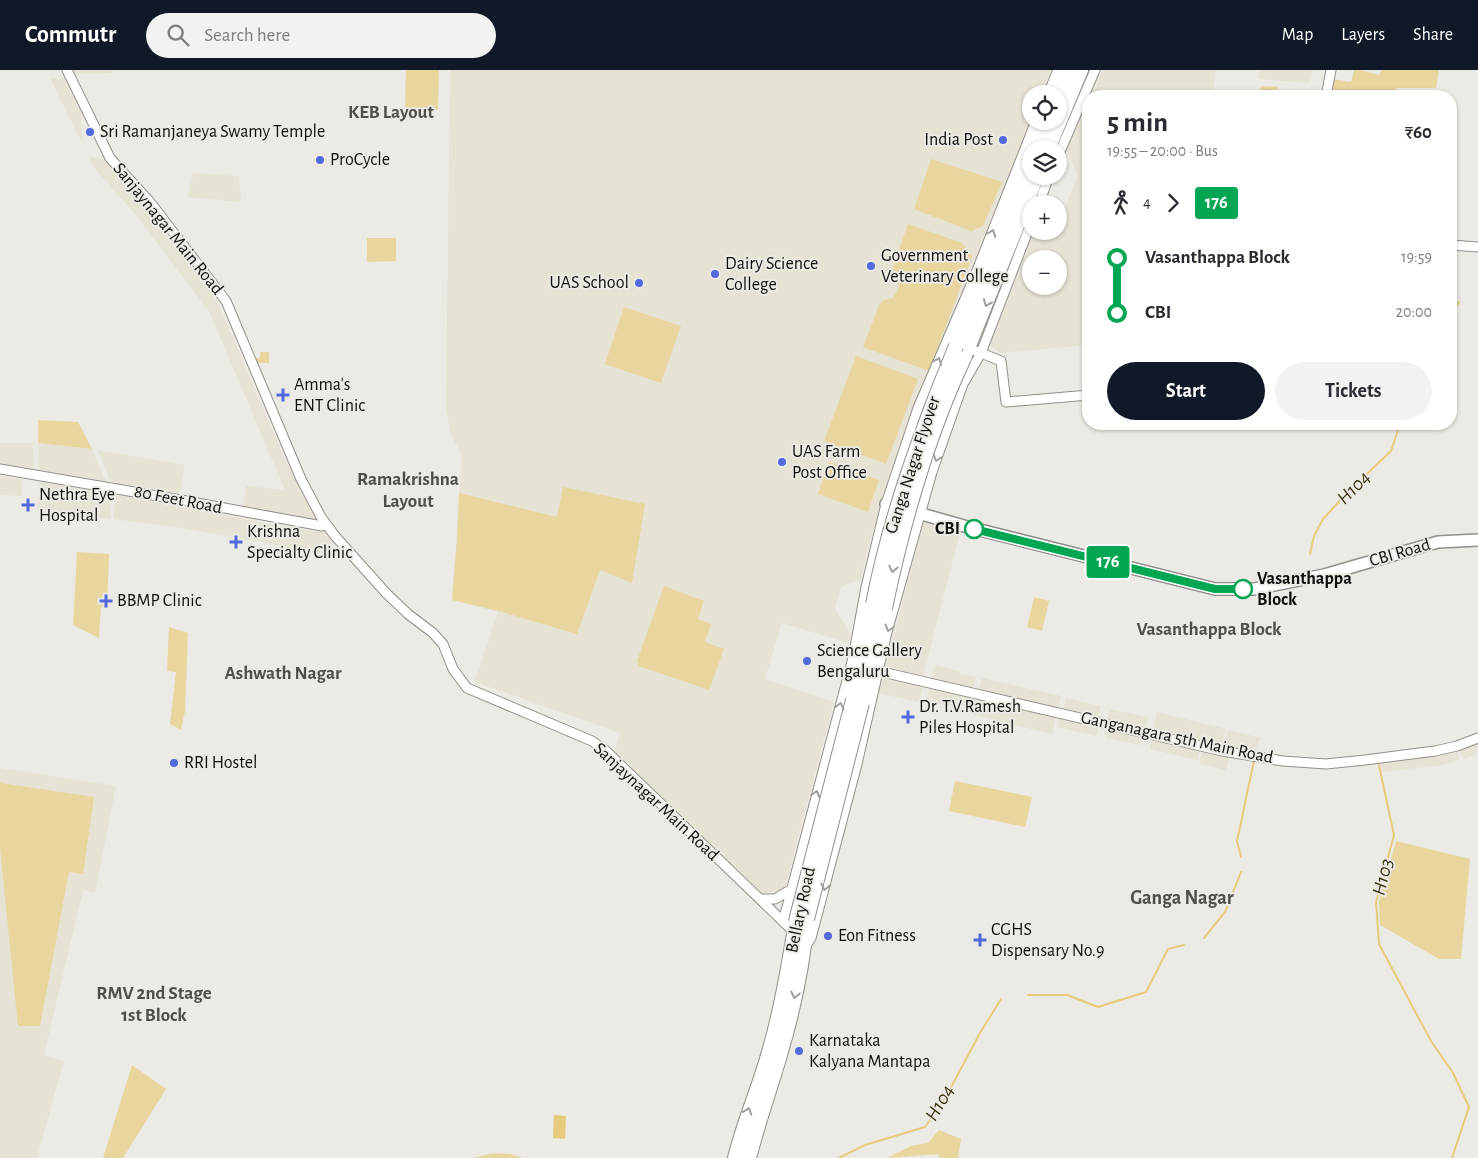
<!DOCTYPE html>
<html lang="en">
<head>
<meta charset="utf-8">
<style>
  :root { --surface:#fff; --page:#f2f2f3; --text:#2b2b33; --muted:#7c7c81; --accent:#111827 }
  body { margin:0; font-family:"Alegreya Sans",sans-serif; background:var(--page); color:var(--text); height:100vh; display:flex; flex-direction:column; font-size:19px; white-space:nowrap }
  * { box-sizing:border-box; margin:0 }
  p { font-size:16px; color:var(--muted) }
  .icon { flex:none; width:28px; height:28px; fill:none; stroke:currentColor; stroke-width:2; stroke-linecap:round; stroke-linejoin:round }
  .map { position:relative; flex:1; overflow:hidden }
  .panel { position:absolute; left:1082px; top:20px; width:375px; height:340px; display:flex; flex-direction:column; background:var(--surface); border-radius:20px; box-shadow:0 1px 4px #0004 }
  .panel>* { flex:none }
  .badge { padding:0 10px; border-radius:4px; font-size:18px; line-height:32px }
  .buttons { position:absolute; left:1022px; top:15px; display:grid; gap:10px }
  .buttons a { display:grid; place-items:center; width:45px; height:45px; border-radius:50%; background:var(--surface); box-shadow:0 1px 4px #0004; font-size:25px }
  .map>.badge { position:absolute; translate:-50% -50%; box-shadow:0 0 0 2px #fff }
  .legs { display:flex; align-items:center; gap:8px; height:55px; padding:0 25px; font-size:16px }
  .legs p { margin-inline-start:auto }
  .overview { display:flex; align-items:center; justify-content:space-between; height:85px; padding:0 25px }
  h1 { font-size:28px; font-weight:700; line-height:38px }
  .action { display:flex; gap:10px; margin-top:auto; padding:10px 25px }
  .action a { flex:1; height:58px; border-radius:30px; background:var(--accent); color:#fff; font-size:20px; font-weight:700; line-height:58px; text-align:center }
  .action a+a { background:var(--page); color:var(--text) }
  ul { padding:0 25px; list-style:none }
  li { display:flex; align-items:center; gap:18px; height:55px; font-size:19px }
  li i { display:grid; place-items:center; width:8px; height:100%; margin:0 6px; background:currentColor }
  li i::after { content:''; width:12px; height:12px; margin:-6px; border:4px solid; border-radius:50%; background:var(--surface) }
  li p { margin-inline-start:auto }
  li:first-child i { background:linear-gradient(#0000 50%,currentColor 0) }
  li:last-child i { background:linear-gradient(currentColor 50%,#0000 0) }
  header { display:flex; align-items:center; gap:30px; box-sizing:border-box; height:70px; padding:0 25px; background:var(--accent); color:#fff }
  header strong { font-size:24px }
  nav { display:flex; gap:28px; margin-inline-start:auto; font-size:18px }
  .search { width:350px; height:45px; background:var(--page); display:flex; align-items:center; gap:12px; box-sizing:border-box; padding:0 18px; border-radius:28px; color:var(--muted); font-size:19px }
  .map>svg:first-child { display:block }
</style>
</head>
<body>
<header>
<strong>Commutr</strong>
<div class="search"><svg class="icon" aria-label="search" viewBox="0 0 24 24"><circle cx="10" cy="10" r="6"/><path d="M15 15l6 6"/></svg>Search here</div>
<nav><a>Map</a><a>Layers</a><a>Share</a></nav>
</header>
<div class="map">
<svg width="1478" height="1088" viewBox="0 0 1478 1088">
  <rect width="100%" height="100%" fill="#eceae4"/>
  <path fill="#e6e2d4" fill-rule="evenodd" d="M 73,0 L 113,0 L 113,3 L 75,4 Z
    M 450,0 L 1051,0 L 1042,24 L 1031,24 L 1031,50 L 897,381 L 870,470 L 861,509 L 841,517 L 835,539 L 851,564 L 849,573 L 782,553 L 765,609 L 834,632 L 784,821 L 761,823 L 614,682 L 620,663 L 475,612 L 498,542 L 452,530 L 462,385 L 451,365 L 446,339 Z
    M 1103,0 L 1216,0 L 1212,26 L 1091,26 Z
    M 1259,0 L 1313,0 L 1310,13 L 1258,9 Z
    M 50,8 L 64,9 L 67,14 L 81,43 L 82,73 Z
    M 1089,32 L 1089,275 L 1001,283 L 990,276 L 1034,161 L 1059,161 L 1059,143 L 1064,141 L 1077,105 L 1067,79 ZM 1031,189 L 1059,189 L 1059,216 L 1031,216 Z
    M 88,86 L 105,90 L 131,116 L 219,235 L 285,390 L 317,449 L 244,436 L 246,416 L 285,420 L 209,241 L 135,144 L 95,99 Z
    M 193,103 L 239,106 L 241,132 L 188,127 Z
    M 0,373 L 33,373 L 34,399 L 0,393 Z
    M 38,373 L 92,379 L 106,411 L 39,400 Z
    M 98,380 L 185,395 L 180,423 L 111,412 Z
    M 0,406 L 22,410 L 22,426 L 0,425 Z
    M 39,412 L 110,424 L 111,449 L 38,444 Z
    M 114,425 L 316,462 L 325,461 L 339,486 L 182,458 L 114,449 Z
    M 923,453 L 960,463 L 923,606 L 886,596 Z
    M 935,595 L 960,601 L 960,604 L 976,607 L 973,619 L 931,609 Z
    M 881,605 L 923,615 L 919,632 L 877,623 Z
    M 982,608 L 1061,626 L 1058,638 L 979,620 Z
    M 930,617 L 972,627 L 969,638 L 952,634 L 951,637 L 926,631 Z
    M 978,628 L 1056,646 L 1052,664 L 974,645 Z
    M 1066,628 L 1101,636 L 1098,648 L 1063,640 Z
    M 1110,639 L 1148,647 L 1145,660 L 1107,651 Z
    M 1157,642 L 1226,659 L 1221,678 L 1153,661 Z
    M 1060,647 L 1099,656 L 1096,666 L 1057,657 Z
    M 1108,659 L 1143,666 L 1141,675 L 1106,668 Z
    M 1228,660 L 1261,668 L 1253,684 L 1223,678 Z
    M 1152,668 L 1200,679 L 1197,690 L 1150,679 Z
    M 1478,672 L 1478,684 L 1463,689 L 1459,678 Z
    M 1203,678 L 1230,685 L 1226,700 L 1199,694 Z
    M 1457,679 L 1459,690 L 1443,695 L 1381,702 L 1381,692 Z
    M 0,698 L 116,716 L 95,823 L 83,820 L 44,985 L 64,991 L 37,1088 L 0,1088 Z"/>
  <path fill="#e9d69e" d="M 406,0 L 439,0 L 438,40 L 405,39 Z
    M 1354,0 L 1361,0 L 1379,5 L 1382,0 L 1439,0 L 1436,18 L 1396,18 L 1396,26 L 1329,26 L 1332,9 L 1351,12 Z
    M 1261,16 L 1278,17 L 1277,26 L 1259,26 Z
    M 931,89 L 1002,112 L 983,156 L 971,161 L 914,139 Z
    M 908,154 L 962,173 L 972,186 L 929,301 L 863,277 L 879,235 L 883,230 L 893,228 L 899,218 L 897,208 L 892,199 Z
    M 367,168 L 396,168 L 396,191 L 367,192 Z
    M 624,237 L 681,256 L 661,313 L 605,294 Z
    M 260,282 L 269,282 L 269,293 L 257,293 L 255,288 L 260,288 Z
    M 856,286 L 918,309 L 886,394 L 824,371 Z
    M 38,350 L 78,352 L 92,379 L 38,373 Z
    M 829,392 L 879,410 L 868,442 L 818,424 Z
    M 563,417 L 645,434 L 632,513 L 600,500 L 577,564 L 499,541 L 452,530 L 457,472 L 459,423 L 557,447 Z
    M 77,482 L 109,484 L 107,540 L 101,537 L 99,568 L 73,555 Z
    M 664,516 L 704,531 L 698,549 L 711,554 L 705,572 L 724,579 L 709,620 L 639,596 L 637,591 Z
    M 1034,527 L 1049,531 L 1042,561 L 1027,557 Z
    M 169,557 L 188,563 L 185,641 L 181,660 L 170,654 L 176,602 L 167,601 Z
    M 955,711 L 1032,727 L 1025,757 L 949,741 Z
    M 0,713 L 94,727 L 83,804 L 69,802 L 40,956 L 18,956 L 0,777 Z
    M 1396,771 L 1470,789 L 1461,889 L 1439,889 L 1380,855 L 1379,832 Z
    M 132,995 L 166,1019 L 123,1088 L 103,1088 Z
    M 939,1060 L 961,1069 L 958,1088 L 939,1088 L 939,1084 L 887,1088 L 911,1076 L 928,1073 Z
    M 494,1083 L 510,1084 L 524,1088 L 473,1088 Z"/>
  <path fill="#e6cb7c" d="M 554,1045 L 566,1046 L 565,1069 L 553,1068 Z"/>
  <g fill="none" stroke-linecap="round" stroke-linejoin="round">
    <path stroke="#e6cb7c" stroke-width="2" d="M 1451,244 L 1459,232
      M 1310,484 L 1314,466 L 1323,449 L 1349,421 L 1391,381 L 1400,354
      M 1378,691 L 1394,765 L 1376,832 L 1379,874 L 1431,971 L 1453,1003 L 1469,1037 L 1452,1088
      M 1241,787 L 1237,771 L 1254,691
      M 1204,868 L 1225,842 L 1241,802
      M 1028,925 L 1067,925 L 1098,937 L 1146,922 L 1168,879 L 1184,875
      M 839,1088 L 865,1075 L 925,1057 L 942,1034 L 980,963 L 1001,929"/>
    <defs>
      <path id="minor" d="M 67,0 L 110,88 L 150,132 L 226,231 L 301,409 L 321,447 L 335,466 L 386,523 L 408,544 L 433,563 L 443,574 L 453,599 L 467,618 L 592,671 L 605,680 L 794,862
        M 1048,24 L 1058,0
        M 1326,26 L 1331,0
        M 1059,84 L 1095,0
        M 1039,134 L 1049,106
        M 1451,175 L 1478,177
        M 976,281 L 1001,291 L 1006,332 L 1089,325
        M 0,399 L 181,430 L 322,456 L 326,455
        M 875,598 L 878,601 L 1222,681 L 1283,691 L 1326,694 L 1365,690 L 1435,681 L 1457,676 L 1478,668
        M 760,829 L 775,829 L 792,819
        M 783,852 L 853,588 L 866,517 L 886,434 L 918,338 L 974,208 L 1036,51
        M 807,874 L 811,868 L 857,694 L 887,562 L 932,402 L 963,314 L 981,283 L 1031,153"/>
      <path id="major" d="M 886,434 L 964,456 L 1215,519 L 1254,519 L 1324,505 L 1438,472 L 1478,470"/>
      <path id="highway" d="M 1057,24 L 1068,0
        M 1034,79 L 1045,51
        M 1048,79 L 1081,0
        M 956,276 L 968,249 L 1031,86
        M 964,288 L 1037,106
        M 853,630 L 873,534
        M 862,633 L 885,538
        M 735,1088 C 744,1052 759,1018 769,982 C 782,938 789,892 797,847
        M 749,1088 C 758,1053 770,1019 780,985 C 793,941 803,895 807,849"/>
    </defs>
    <use href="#minor" stroke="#918f8a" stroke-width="11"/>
    <use href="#major" stroke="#918f8a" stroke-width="14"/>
    <use href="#highway" stroke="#918f8a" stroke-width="16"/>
    <use href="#minor" stroke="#fff" stroke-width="9"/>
    <use href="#major" stroke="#fff" stroke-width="11"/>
    <use href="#highway" stroke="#fff" stroke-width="14"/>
    <defs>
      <path id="highway-bridge" d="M 873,534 C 890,446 922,359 956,276
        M 885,538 C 903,452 927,367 964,288
        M 797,847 L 853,630
        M 807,849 L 862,633"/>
    </defs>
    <use href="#highway-bridge" stroke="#918f8a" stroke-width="16" stroke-linecap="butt"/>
    <use href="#highway-bridge" stroke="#fff" stroke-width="14"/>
  </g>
  <defs><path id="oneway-chevron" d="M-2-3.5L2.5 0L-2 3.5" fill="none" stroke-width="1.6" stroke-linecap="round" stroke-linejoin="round" transform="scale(1.25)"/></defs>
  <g stroke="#9f9f9e">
    <use href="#oneway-chevron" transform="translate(992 163) rotate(-69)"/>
    <use href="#oneway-chevron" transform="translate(987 233) rotate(112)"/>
    <use href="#oneway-chevron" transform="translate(938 291) rotate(-66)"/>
    <use href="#oneway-chevron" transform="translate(937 388) rotate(108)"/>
    <use href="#oneway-chevron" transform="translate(893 499) rotate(102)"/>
    <use href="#oneway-chevron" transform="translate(889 558) rotate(105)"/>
    <use href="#oneway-chevron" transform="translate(840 636) rotate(-75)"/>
    <use href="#oneway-chevron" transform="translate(816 724) rotate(-74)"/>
    <use href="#oneway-chevron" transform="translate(825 817) rotate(103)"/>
    <use href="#oneway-chevron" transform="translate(795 925) rotate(102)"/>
    <use href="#oneway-chevron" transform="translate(748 1041) rotate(-71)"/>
  </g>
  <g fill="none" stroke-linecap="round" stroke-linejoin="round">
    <defs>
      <path id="line-1" d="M 974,459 L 1215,519 L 1243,519"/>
    </defs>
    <use href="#line-1" stroke="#fff" stroke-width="11"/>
    <use href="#line-1" stroke="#00a651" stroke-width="8"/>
  </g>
  <g fill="#5369de" stroke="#eceae4" stroke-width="2">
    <circle cx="90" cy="62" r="5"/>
    <circle cx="1003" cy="70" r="5"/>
    <circle cx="320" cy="90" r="5"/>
    <circle cx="871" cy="196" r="5"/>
    <circle cx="715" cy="204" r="5"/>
    <circle cx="639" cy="213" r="5"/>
    <path d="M280.5 317.5h5v5h5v5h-5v5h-5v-5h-5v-5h5z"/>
    <circle cx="782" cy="392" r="5"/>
    <path d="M25.5 427.5h5v5h5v5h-5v5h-5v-5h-5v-5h5z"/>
    <path d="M233.5 464.5h5v5h5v5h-5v5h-5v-5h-5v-5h5z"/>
    <path d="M103.5 523.5h5v5h5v5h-5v5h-5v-5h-5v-5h5z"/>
    <circle cx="807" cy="591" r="5"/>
    <path d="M905.5 639.5h5v5h5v5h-5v5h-5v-5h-5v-5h5z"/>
    <circle cx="174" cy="693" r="5"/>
    <circle cx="828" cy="866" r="5"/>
    <path d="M977.5 862.5h5v5h5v5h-5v5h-5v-5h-5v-5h5z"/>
    <circle cx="799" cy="981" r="5"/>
  </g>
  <g fill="#fff" stroke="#00a651" stroke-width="2.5">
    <circle cx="974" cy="459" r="9"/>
    <circle cx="1243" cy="519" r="9"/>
  </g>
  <g text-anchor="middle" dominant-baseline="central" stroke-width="4" stroke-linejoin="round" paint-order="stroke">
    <g font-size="18" fill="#0f0e0c" stroke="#eceae4" text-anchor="start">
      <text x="100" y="62">Sri Ramanjaneya Swamy Temple</text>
      <text x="993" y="70" text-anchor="end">India Post</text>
      <text x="330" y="90">ProCycle</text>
      <text x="881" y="186">Government<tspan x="881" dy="21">Veterinary College</tspan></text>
      <text x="725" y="194">Dairy Science<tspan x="725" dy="21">College</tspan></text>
      <text x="629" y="213" text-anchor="end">UAS School</text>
      <text x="294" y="315">Amma's<tspan x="294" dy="21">ENT Clinic</tspan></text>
      <text x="792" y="382">UAS Farm<tspan x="792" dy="21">Post Office</tspan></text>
      <text x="39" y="425">Nethra Eye<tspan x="39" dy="21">Hospital</tspan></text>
      <text x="247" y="462">Krishna<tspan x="247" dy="21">Specialty Clinic</tspan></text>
      <text x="117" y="531">BBMP Clinic</text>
      <text x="817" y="581">Science Gallery<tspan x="817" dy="21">Bengaluru</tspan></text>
      <text x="919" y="637">Dr. T.V.Ramesh<tspan x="919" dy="21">Piles Hospital</tspan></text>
      <text x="184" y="693">RRI Hostel</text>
      <text x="991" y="860">CGHS<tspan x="991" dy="21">Dispensary No.9</tspan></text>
      <text x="838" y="866">Eon Fitness</text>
      <text x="809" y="971">Karnataka<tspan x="809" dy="21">Kalyana Mantapa</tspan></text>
    </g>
    <g font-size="18" fill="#0f0e0c" stroke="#eceae4">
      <text transform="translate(168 159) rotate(51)">Sanjaynagar Main Road</text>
      <text transform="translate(913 395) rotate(-72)">Ganga Nagar Flyover</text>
      <text transform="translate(178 430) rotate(11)">80 Feet Road</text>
      <text transform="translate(1400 483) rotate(-16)">CBI Road</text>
      <text transform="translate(1177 668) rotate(12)">Ganganagara 5th Main Road</text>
      <text transform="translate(656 732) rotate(43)">Sanjaynagar Main Road</text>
      <text transform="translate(801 840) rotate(-78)">Bellary Road</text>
    </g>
    <g font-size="18" font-weight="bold" fill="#0f0e0c" stroke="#eceae4" text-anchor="end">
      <text x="960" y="459">CBI</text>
      <text x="1257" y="509" text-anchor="start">Vasanthappa<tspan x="1257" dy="21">Block</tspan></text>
    </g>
    <g font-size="19" font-weight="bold" fill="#504e49" stroke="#eceae4">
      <text x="391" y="42">KEB Layout</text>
      <text x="408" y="409">Ramakrishna<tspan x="408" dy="22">Layout</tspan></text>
      <text x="1209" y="559">Vasanthappa Block</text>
      <text x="283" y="603">Ashwath Nagar</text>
      <text x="154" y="923">RMV 2nd Stage<tspan x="154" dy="22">1st Block</tspan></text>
    </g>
    <g font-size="19" font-style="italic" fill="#372c08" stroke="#eceae4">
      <text transform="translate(1354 418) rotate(-45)">H104</text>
      <text transform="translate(1383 807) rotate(-76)">H103</text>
      <text transform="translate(940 1033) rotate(-59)">H104</text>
    </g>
    <g font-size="20" font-weight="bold" fill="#504e49" stroke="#eceae4">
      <text x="1182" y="828">Ganga Nagar</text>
    </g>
  </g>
</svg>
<div class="buttons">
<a><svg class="icon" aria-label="locate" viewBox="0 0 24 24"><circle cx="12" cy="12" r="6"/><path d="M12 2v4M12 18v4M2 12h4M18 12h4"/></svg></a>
<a><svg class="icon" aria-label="layers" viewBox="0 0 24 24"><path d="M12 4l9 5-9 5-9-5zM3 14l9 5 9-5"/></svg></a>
<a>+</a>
<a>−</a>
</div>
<b class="badge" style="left:1108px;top:492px;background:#00a651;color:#fff">176</b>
<section class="panel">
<div class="overview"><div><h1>5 min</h1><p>19:55 – 20:00 · Bus</p></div><b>₹60</b></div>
<div class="legs"><svg class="icon" aria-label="walk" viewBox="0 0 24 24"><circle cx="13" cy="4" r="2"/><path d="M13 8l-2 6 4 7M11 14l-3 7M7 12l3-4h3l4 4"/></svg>4<svg class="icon" aria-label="forward" viewBox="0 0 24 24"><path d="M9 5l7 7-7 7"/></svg><b class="badge" style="background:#00a651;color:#fff">176</b></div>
<ul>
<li><i style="color:#00a651"></i><b>Vasanthappa Block</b><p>19:59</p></li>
<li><i style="color:#00a651"></i><b>CBI</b><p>20:00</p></li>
</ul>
<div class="action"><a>Start</a><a>Tickets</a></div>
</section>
</div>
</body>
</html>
